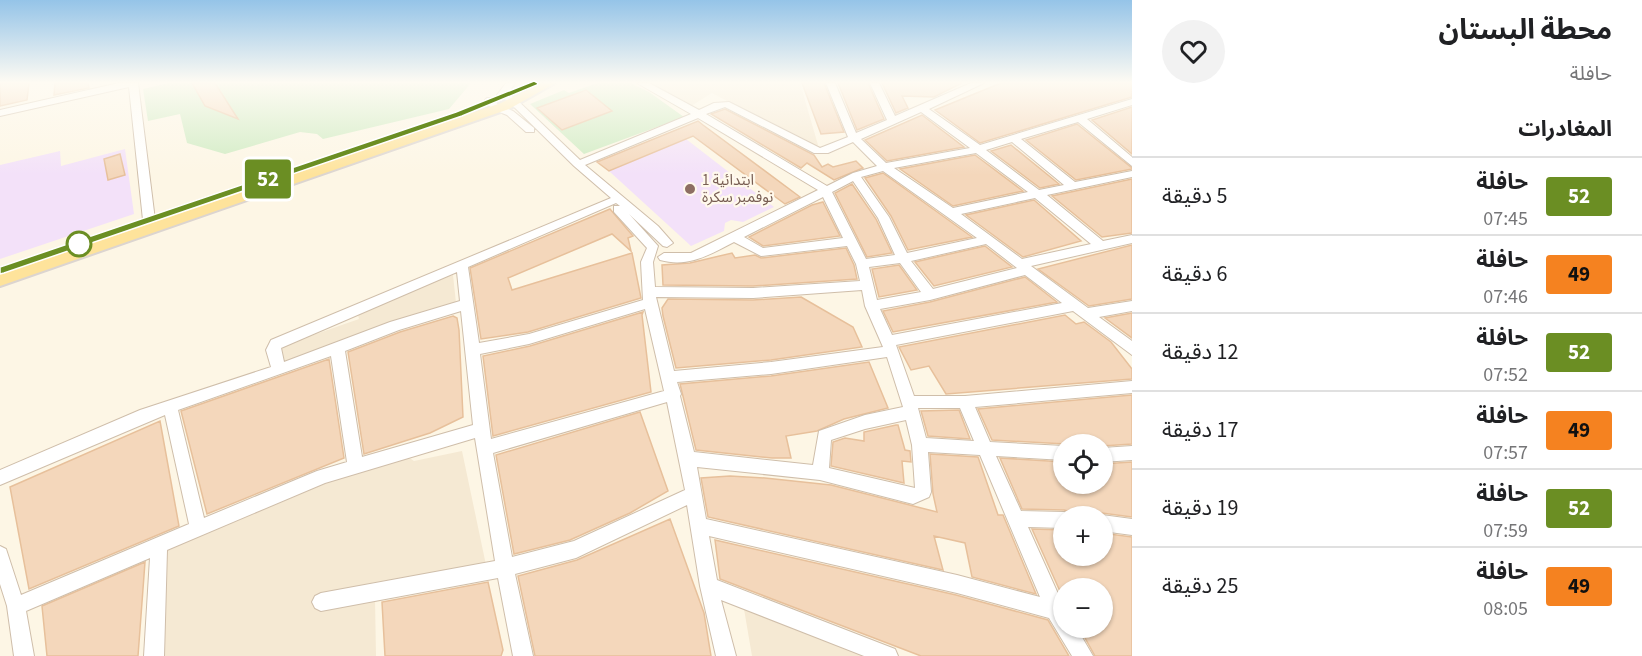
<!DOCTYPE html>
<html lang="ar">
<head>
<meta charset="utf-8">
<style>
  :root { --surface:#fff; --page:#f2f2f2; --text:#202124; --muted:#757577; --line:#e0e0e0 }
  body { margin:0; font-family:"Source Sans 3","Noto Sans Arabic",sans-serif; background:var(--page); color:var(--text); direction:rtl; height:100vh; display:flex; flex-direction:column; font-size:22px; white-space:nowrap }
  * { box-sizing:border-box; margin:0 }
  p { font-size:20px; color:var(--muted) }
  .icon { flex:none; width:33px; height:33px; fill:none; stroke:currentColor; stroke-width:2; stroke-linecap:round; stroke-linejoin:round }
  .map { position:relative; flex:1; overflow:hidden; direction:ltr }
  .drawer { display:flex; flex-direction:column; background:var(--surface); width:510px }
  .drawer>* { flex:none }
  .badge { padding:0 12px; border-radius:4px; font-size:21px; line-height:39px }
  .buttons { position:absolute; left:1053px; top:434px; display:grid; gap:12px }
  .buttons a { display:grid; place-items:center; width:60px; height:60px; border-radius:50%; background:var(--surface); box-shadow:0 2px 4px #0004; font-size:30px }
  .map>.badge { position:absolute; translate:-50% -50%; box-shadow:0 0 0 3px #fff }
  h2 { padding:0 30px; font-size:22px; line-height:54px }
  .round { display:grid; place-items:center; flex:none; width:63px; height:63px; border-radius:32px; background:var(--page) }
  .summary { display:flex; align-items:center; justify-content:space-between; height:102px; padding:0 30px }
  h1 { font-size:28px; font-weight:700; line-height:45px }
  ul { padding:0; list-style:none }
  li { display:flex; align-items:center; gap:18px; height:78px; padding:0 30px; border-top:2px solid var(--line) }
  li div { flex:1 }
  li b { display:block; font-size:22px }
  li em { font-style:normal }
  li .badge { min-width:66px; font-weight:700; text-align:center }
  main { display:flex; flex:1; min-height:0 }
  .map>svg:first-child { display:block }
</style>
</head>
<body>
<main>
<section class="drawer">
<div class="summary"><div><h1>محطة البستان</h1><p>حافلة</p></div><a class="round"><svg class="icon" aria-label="heart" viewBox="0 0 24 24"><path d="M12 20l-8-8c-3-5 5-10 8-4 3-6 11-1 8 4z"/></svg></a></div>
<h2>المغادرات</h2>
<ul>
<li><span class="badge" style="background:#6b8e23;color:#fff">52</span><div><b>حافلة</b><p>07:45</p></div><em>5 دقيقة</em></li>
<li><span class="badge" style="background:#f58220;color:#111">49</span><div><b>حافلة</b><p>07:46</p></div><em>6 دقيقة</em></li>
<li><span class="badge" style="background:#6b8e23;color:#fff">52</span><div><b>حافلة</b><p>07:52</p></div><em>12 دقيقة</em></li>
<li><span class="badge" style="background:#f58220;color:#111">49</span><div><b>حافلة</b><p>07:57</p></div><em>17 دقيقة</em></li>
<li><span class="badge" style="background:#6b8e23;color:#fff">52</span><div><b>حافلة</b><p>07:59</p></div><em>19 دقيقة</em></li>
<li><span class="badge" style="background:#f58220;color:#111">49</span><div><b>حافلة</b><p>08:05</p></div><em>25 دقيقة</em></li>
</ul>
</section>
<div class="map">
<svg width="1132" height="656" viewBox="0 0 1132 656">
  <rect width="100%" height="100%" fill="#fdf6e5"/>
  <path fill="#f5e9d3" d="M 646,83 L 800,83 L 818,145 L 815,148 L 712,93 L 691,106 Z
    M 453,275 L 456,303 L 280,366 L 276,348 L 359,319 L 358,315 L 418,286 Z
    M 462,451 L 486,565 L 376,582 L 321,594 L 375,599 L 376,656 L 159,656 L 166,548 L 193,536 L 194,539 L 367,466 L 405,455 L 414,461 Z
    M 744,609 L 870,656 L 752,656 Z"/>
  <path fill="#f3e1f9" d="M 686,139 L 774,207 L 743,222 L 731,220 L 725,223 L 724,231 L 691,246 L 609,171 Z
    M 125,149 L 134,214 L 0,259 L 0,165 L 60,151 L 61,166 Z"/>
  <path fill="#cfebc2" d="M 168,83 L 471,83 L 449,109 L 323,139 L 317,134 L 300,132 L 225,154 L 187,143 L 180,114 L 148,121 L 143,89 Z
    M 597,83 L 631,83 L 649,92 L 684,117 L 584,154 L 530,104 L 564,90 L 569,93 Z"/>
  <path fill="#f4d7bb" stroke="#e7c09b" stroke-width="1.5" d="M 0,83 L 29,83 L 27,100 L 0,106 Z
    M 55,83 L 88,83 L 89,88 L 54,95 Z
    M 192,83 L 215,83 L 238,119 L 205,106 Z
    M 802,83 L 824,83 L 844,132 L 821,134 Z
    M 838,83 L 868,83 L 884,119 L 857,130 Z
    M 882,83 L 962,83 L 934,97 L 902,96 L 908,108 L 896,113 Z
    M 1001,83 L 1132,83 L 1132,97 L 980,143 L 935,110 Z
    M 586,90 L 612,111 L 562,130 L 537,108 Z
    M 1132,107 L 1132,154 L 1092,120 Z
    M 725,109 L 814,155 L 822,167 L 828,164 L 833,167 L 856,161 L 863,168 L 834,180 L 807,163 L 801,168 L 711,114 Z
    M 922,115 L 964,147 L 887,161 L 865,140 Z
    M 698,121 L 703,125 L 800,197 L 785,204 L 693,136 L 609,171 L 597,162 Z
    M 1077,124 L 1132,168 L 1132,169 L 1076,180 L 1026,140 Z
    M 1011,145 L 1059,184 L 1040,188 L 991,151 Z
    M 120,154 L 125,175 L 108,180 L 104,159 Z
    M 975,155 L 1023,191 L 953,206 L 900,169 Z
    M 883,173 L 972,237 L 908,250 L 891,216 L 865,178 Z
    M 1132,179 L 1132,233 L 1102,237 L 1052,196 Z
    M 852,184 L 876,219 L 892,253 L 867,257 L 835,193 Z
    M 1034,200 L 1081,241 L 1023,257 L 966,215 Z
    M 823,202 L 840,236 L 763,246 L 749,237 L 812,205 Z
    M 610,209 L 633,236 L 628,238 L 631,251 L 612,234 L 508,278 L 512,290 L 632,253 L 641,298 L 528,332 L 481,339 L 470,268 Z
    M 1132,245 L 1132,299 L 1089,306 L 1038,269 Z
    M 985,246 L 1012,267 L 934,286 L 915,262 Z
    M 846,248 L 854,265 L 857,279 L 753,286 L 663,285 L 662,265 L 690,263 L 732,253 L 735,258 L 755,255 L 761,258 Z
    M 899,265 L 917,290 L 879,297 L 872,269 Z
    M 1025,277 L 1057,302 L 893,332 L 883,311 L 930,302 Z
    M 801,297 L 853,327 L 862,347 L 771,360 L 676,368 L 663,316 L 662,308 L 668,299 L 753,300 Z
    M 643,312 L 642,315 L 651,392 L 493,436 L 483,356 L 530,346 Z
    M 1132,313 L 1132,338 L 1105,318 Z
    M 1065,315 L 1076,324 L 1084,322 L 1111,342 L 1132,369 L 1132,379 L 946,394 L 929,366 L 911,370 L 899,347 Z
    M 453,316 L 457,318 L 459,330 L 463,417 L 430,433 L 364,454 L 348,352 L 400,332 Z
    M 329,359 L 344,458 L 207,514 L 181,411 Z
    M 869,362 L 888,408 L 844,419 L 817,431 L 786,436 L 791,458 L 772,458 L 696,450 L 680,384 L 771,376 Z
    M 1132,395 L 1132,444 L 1102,446 L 992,440 L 978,409 Z
    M 959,410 L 970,439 L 928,436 L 921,411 Z
    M 640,412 L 668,491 L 630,513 L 570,540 L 514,554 L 496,455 Z
    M 160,421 L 179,526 L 29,589 L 10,487 Z
    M 896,425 L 898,425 L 905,450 L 910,451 L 911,462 L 902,461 L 904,483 L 831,466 L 833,442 L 845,438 L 864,441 L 864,432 Z
    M 930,454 L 978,457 L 998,515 L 1003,515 L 1036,594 L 972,577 L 965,543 L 934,536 L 943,570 L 708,517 L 701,478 L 730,476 L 765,478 L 831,485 L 937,512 L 933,494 Z
    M 1000,458 L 1064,462 L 1064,483 L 1102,483 L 1102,464 L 1132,462 L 1132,517 L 1102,513 L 1097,516 L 1073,516 L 1071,512 L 1064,510 L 1022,509 Z
    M 670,519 L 704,613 L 711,656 L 535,656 L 518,576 L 577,560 Z
    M 1032,529 L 1064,530 L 1064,555 L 1102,555 L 1102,533 L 1132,537 L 1132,656 L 1095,656 L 1079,627 L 1102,627 L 1102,588 L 1064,588 L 1064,600 Z
    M 715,540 L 956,595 L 1048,620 L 1069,656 L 921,656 L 720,579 Z
    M 145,562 L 138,656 L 47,656 L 42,606 Z
    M 488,582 L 503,650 L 501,656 L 385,656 L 382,602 Z"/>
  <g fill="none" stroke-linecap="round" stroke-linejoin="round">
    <defs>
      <path id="minor" d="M 119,83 L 138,83 L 155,220 L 149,224 L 143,220 L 129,87 L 0,116 L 0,110 Z
        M 506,83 L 515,83 L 508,94 L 515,98 L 580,160 L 691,114 L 637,83 L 649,83 L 699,110 L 714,103 L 729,102 L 820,148 L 848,137 L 826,83 L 835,83 L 856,133 L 887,120 L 870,83 L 879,83 L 895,116 L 971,83 L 984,83 L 929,109 L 980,145 L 1132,99 L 1132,105 L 1087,119 L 1132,157 L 1132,166 L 1078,122 L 1021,139 L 1075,182 L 1132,171 L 1132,177 L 1047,195 L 1103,241 L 1132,235 L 1132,243 L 1031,266 L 1088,308 L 1132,301 L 1132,311 L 1099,317 L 1132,341 L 1132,355 L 1073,311 L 896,345 L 914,396 L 965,396 L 1132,381 L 1132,393 L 975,407 L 990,442 L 1064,446 L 1064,460 L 996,456 L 1021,511 L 1064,512 L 1070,514 L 1071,516 L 1064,516 L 1064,528 L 1028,527 L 1064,607 L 1064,627 L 1076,627 L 1093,656 L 1072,656 L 1049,618 L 957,593 L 709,536 L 717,580 L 895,649 L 898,656 L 864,656 L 721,600 L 736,656 L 716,656 L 700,586 L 687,505 L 576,558 L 515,574 L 533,656 L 513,656 L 498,578 L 321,611 L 315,608 L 312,602 L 315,596 L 321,593 L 495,561 L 475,438 L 325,483 L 167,550 L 164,656 L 144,656 L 150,558 L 26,611 L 34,656 L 14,656 L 7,606 L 0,584 L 0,546 L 6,549 L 21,595 L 189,524 L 165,415 L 0,485 L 0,470 L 140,410 L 271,367 L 266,350 L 271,340 L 611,198 L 574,166 L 509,102 L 497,95 ZM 725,107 L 814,153 L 828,153 L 853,142 L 877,166 L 853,173 L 827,186 L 706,114 ZM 921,112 L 970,148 L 886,163 L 861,139 ZM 698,118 L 818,190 L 691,253 L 664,253 L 658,257 L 660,260 C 688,268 709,255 734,242 L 761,256 L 847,246 L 856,264 L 860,281 L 753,288 L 655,287 L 653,262 L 658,246 L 629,214 L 663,246 L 667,247 L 673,243 L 658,226 L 585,165 ZM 1012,142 L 1064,185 L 1039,190 L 986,150 ZM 976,153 L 1028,192 L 953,208 L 894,168 ZM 883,171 L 977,238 L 907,253 L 889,217 L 861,177 ZM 853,181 L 878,218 L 895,255 L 866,259 L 832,192 ZM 823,197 L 843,238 L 763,248 L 744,237 ZM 1035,198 L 1091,244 L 1022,259 L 961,214 ZM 616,203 L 620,206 L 614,206 L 614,212 L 647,248 L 641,262 L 643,300 L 529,334 L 479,343 L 468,267 ZM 986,244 L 1017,268 L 933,289 L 911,261 ZM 900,263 L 921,292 L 877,300 L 869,267 ZM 457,272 L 460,301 L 390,322 L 284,362 L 281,348 ZM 1025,275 L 1062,303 L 892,335 L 880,309 L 930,300 ZM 862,290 L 865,306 L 883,347 L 771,362 L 674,371 L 656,297 L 753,298 ZM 645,309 L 664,391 L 491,439 L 480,354 L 529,344 ZM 461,311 L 473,425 L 362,457 L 345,351 L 399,330 ZM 331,356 L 347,462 L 317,471 L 204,518 L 178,410 ZM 887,357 L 903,407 L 865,415 L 819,431 L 813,465 L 694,452 L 680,396 L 681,394 L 677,382 L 771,374 ZM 667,402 L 685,490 L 574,541 L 512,557 L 493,453 ZM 918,408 L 960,408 L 974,441 L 926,438 ZM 906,420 L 912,445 L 915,488 L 829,468 L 831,440 L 865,429 ZM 928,452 L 980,455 L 1040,597 L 957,575 L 706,519 L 697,467 L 820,480 L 913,504 L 929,497 L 931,492 Z
        M 487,98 L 493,98 L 498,105 L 513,111 L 534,128 L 534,132 L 526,132 L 507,115 L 492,109 L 485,100 Z
        M 1132,446 L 1132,460 L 1102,462 L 1102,448 Z
        M 1102,515 L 1132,519 L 1132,535 L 1102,531 L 1102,516 L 1099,516 Z"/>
      <path id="major" d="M 541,83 L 555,83 L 509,109 L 0,286 L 0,274 L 501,103 Z"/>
    </defs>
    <use href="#minor" stroke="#cfbeaa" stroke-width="2"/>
    <use href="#major" stroke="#dcd5d0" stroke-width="4"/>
    <use href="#minor" fill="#fff" fill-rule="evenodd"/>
    <use href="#major" fill="#fee39b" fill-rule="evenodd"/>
  </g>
  <linearGradient id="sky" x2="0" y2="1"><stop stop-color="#95c4e8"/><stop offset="0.47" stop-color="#fefbf3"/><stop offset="1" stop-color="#fefbf3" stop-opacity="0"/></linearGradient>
  <rect width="1132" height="175" fill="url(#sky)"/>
  <path fill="#6b8e23" stroke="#fff" stroke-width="1.5" d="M 534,81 L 538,83 L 537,85 L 462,116 L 4,273 L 0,274 L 0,267 L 456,112 Z"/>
  <circle fill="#8d6e63" stroke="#fff9ec" stroke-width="2" cx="690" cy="189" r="6"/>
  <circle fill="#fff" stroke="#6b8e23" stroke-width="3" cx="79" cy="244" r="12"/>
  <g text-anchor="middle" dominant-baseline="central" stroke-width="4.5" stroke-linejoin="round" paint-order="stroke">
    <g font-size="15" fill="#785e54" stroke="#fff9ec" text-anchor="start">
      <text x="702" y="180">ابتدائية 1<tspan x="702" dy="17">نوفمبر سكرة</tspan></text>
    </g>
  </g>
</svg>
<div class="buttons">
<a><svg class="icon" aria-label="locate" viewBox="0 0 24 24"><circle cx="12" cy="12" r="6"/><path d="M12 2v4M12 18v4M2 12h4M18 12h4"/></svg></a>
<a>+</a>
<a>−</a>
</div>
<b class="badge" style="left:268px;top:179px;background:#6b8e23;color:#fff">52</b>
</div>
</main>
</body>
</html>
